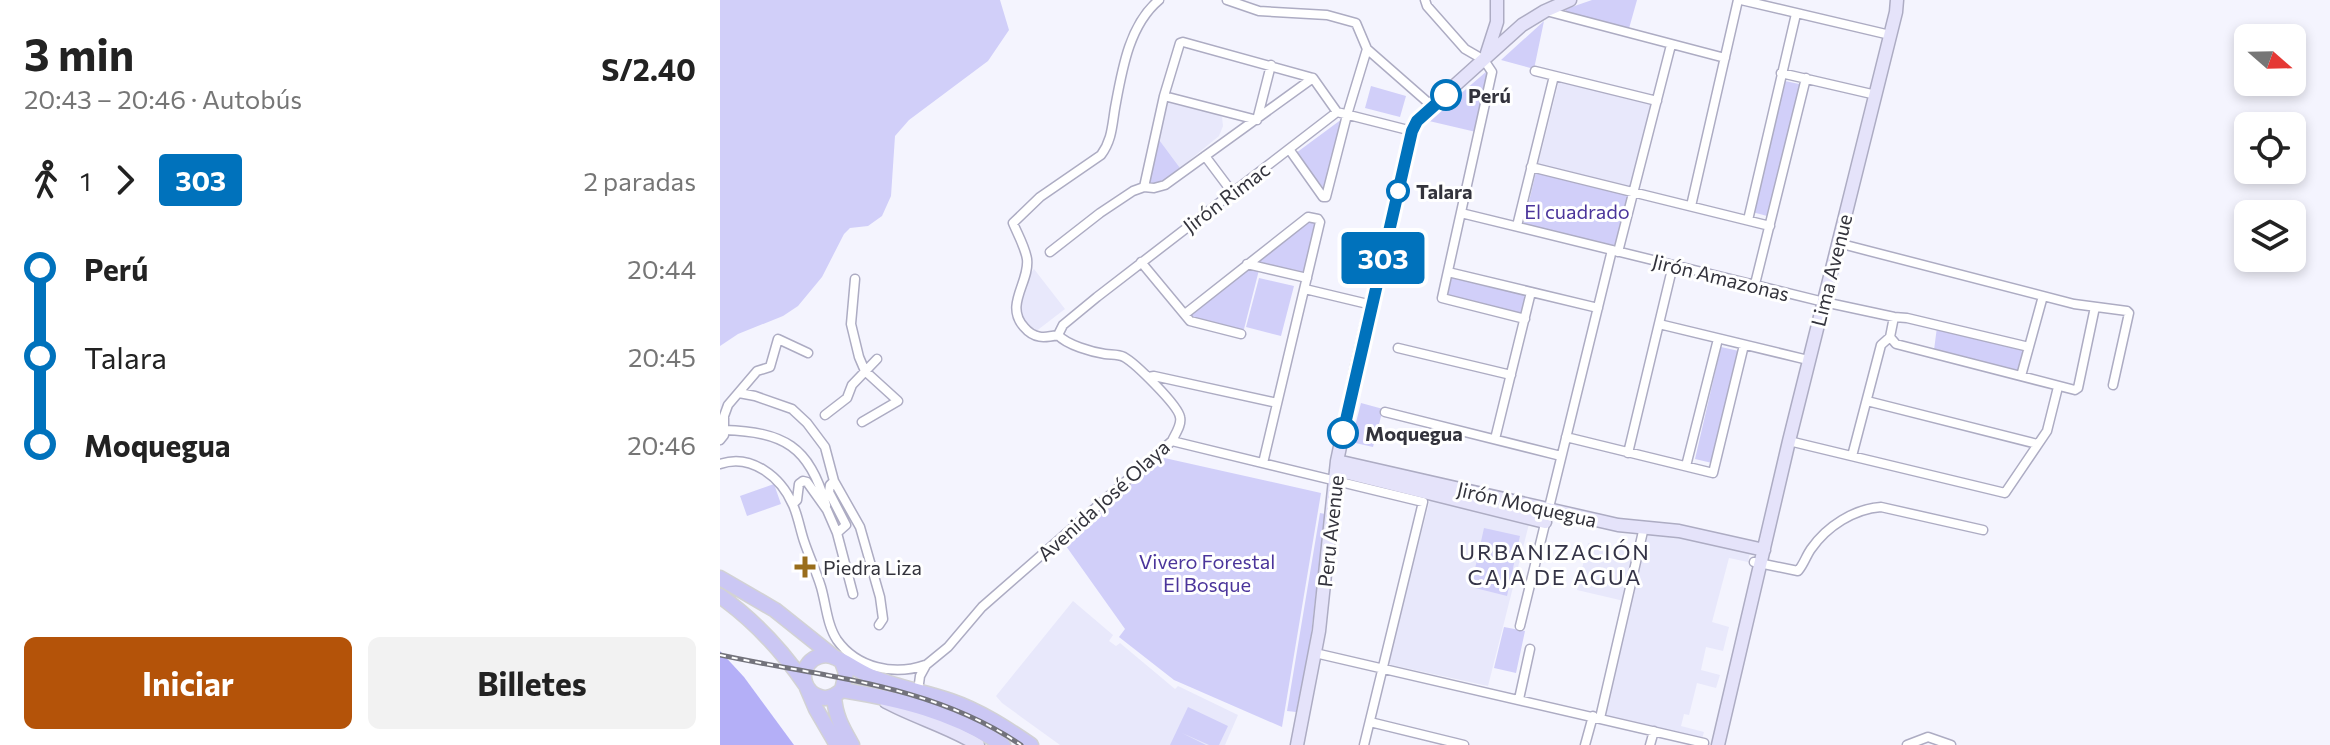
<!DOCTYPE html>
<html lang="es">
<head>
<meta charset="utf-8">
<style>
  :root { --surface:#fff; --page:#f2f2f2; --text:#222; --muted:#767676; --accent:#b45309 }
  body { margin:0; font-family:Commissioner,sans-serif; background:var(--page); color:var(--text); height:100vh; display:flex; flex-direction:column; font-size:30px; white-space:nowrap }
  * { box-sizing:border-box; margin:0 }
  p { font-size:26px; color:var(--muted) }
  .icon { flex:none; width:44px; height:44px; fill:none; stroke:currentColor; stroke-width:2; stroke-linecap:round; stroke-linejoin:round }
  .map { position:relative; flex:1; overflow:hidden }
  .side { display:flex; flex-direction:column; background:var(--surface); width:720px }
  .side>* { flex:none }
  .badge { padding:0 16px; border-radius:6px; font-size:28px; line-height:52px }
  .needle { width:52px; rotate:110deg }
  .fabs { position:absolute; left:1514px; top:24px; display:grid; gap:16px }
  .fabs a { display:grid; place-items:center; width:72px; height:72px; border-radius:12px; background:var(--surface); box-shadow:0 4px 12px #0003; font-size:40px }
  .map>.badge { position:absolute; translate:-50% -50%; box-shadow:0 0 0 4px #fff }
  .legs { display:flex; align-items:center; gap:12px; height:88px; padding:0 24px; font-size:26px }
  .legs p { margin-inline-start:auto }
  .head { display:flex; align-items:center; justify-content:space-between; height:136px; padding:0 24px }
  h1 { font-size:44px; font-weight:700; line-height:60px }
  .cta { display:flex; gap:16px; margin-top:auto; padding:16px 24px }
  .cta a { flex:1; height:92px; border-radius:12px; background:var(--accent); color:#fff; font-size:32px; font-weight:700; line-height:92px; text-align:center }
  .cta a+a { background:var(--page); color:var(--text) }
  ul { padding:0 24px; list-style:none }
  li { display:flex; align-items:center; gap:28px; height:88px; font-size:30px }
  li i { display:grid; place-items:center; width:12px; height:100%; margin:0 10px; background:currentColor }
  li i::after { content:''; width:20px; height:20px; margin:-10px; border:6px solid; border-radius:50%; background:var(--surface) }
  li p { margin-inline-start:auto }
  li:first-child i { background:linear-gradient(#0000 50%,currentColor 0) }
  li:last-child i { background:linear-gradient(currentColor 50%,#0000 0) }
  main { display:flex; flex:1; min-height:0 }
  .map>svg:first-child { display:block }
</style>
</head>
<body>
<main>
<section class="side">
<div class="head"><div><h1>3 min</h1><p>20:43 – 20:46 · Autobús</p></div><b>S/2.40</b></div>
<div class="legs"><svg class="icon" aria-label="walk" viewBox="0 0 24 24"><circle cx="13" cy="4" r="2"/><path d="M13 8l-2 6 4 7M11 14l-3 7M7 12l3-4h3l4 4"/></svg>1<svg class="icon" aria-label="forward" viewBox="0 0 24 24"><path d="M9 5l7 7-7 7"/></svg><b class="badge" style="background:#0072bc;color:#fff">303</b><p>2 paradas</p></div>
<ul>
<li><i style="color:#0072bc"></i><b>Perú</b><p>20:44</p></li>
<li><i style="color:#0072bc"></i><span>Talara</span><p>20:45</p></li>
<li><i style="color:#0072bc"></i><b>Moquegua</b><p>20:46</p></li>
</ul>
<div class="cta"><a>Iniciar</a><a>Billetes</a></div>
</section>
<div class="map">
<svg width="1610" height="745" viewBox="0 0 1610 745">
  <rect width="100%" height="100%" fill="#f4f4fe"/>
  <path fill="#e8e8fb" d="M 839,81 L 933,103 L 912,188 L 818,165 Z
    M 447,102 L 499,115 L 502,117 L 503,126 L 499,136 L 460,168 L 437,137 Z
    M 314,269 L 345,309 L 315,332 L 306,326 L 300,315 L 299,299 L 304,281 Z
    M 711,496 L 810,520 L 768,686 L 667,664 Z
    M 929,531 L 973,537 L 1030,552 L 1028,562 L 1009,558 L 992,622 L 1009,627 L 1003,651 L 986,647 L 981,670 L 1000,675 L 996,688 L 977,683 L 969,715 L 964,714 L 961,726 L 984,732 L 982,739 L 884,715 Z
    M 868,543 L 916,553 L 904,601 L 857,590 Z
    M 353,601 L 393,635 L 389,641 L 396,646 L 400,643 L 455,689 L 458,686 L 518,715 L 505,745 L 340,745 L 282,703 L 276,696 Z"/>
  <path fill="#d1cff9" d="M 0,0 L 280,0 L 289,30 L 268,61 L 189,120 L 175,136 L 171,196 L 162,216 L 148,226 L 130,228 L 124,234 L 102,277 L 78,306 L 63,316 L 18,334 L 0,346 Z
    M 872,0 L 917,0 L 908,32 L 846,14 L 846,9 Z
    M 824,21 L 814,69 L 781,60 Z
    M 767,71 L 769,78 L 756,132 L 709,121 Z
    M 1065,81 L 1084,85 L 1051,217 L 1032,212 Z
    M 651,86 L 686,96 L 680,117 L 645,108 Z
    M 622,119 L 605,190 L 576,153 Z
    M 437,137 L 460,168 C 449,176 442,185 428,183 Z
    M 816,172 L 911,196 L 897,250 L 803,227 Z
    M 592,218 L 597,221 L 585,276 L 539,263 L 538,261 Z
    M 529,267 L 539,270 L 523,333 L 472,320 L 469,313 Z
    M 732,275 L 808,295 L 803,317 L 726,297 Z
    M 539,278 L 574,286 L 561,336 L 526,327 Z
    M 1217,327 L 1305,350 L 1299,372 L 1214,350 Z
    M 1001,347 L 1019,351 L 992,463 L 975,459 Z
    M 641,403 L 663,409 L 653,447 L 631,442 Z
    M 440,457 L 601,493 L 562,727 L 454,680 L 399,637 L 405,629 L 346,546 Z
    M 54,484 L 61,504 L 27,516 L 20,496 Z
    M 600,513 L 605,514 L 590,644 L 576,712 L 567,711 Z
    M 764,528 L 800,536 L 787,596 L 751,587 Z
    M 784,627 L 805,631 L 796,673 L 774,668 Z
    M 468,707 L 508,726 L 499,745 L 489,745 L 462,733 L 486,745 L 450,745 Z"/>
  <path fill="#b4aff7" d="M 0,651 L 24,677 L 74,745 L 0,745 Z"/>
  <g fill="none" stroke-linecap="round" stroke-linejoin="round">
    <defs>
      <path id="street" d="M 507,0 L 539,11 L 607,15 L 636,23 L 647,49 L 712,106
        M 705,0 L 707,6 L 745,49 L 764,60 L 772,72 L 722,298 L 805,319
        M 1021,0 L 1170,35
        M 826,11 L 1005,58
        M 815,71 L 937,101
        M 1061,73 L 1156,95
        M 444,96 L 537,120 L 551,65
        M 569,149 L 603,197 L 606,197 L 627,115 L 647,49
        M 485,156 L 512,192
        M 811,167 L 1050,226
        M 424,187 L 444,96 L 460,43 L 463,42 L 593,78 L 617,112
        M 971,206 L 1018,0
        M 741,213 L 1104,302 L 1174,317 L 1187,318 L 1309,347
        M 1028,220 L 1076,14
        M 797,226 L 834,76
        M 1118,243 L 1354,304 L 1407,311 L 1409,313 L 1393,385
        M 330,252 L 380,213 L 413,191 L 424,187 L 434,188 L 445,185 L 593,78
        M 898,252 L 951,45
        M 421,262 L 470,321 L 521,334
        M 527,264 L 587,278
        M 728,272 L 878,308
        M 135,279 L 131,324 L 139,357 L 145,371 L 178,401 L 142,422
        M 1035,284 L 1086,78
        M 585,289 L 652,305
        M 465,314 L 588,217 L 598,219 L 600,222 L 543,463
        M 1174,317 L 1170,337 L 1176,344 L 1355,390 L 1358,388 L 1375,307
        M 939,324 L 1088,360
        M 338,335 L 343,325 L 377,297 L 617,112 L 692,131
        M 338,335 C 324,338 314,339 304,327 C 284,305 310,282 307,259 C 305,247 298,235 293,223 L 320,197 L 381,155 C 392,140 392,126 395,108 C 402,70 409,25 439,0
        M 678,348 L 791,375
        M 1301,376 L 1323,296
        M 428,377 L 434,376 L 557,403
        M 19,393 L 35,396 L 72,409 L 87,423 L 105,447 L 114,481 L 140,527 L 160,597 L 163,619 L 159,625
        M 1147,401 L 1317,444
        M 665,412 L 841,456
        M 105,415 L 127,398 L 132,385 L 157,359
        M 4,430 C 64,432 89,446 106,505
        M 846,437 L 993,473 L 1024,345
        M 775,439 L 811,292
        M 0,440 L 4,435 L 4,416 L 8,405 L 37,371 L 50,367 L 58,339 L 88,353
        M 452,441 L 703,502 L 644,745
        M 1069,441 L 1285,493 L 1327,431 L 1338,387
        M 908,453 L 953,265
        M 1132,456 L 1161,345 L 1170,337
        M 0,464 C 31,453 61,477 73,505 C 78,516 80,529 84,541 C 89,556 96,571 101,587 C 106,604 107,625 117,640 C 137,668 174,676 205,665
        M 966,466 L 998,339
        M 114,481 L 110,485 L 109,492 L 126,525 L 117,533
        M 73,504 L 77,500 L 79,484 L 83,481 L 87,482 L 107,510 L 117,533 L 133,594
        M 1034,562 L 1078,571 C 1084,564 1086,556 1091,549 C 1107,526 1134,509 1161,507 L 1263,530
        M 800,626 L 892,250
        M 595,653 L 984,743
        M 198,691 L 200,676 L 206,665 L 228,647 L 262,607 L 452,441 C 455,434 462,425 460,417 C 458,405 415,363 404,357 C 398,354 391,355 385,354 C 372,352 347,345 338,335
        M 799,699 L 810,649
        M 880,718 L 924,527
        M 650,722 L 744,745
        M 865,745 L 873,716
        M 930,745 L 934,731
        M 1187,745 L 1208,737 L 1231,745"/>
      <path id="secondary" d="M 767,53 L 777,22 L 777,0
        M 617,461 L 898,525 L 959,531 L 1044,550
        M 616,470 L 825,522
        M 166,702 C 196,718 229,727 258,745
        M 577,745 L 599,631 L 617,461 L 637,366 L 692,131 L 697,121 L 712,106 L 802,25 L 825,11 L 850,0
        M 998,745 L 1069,441 L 1176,12 L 1177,0"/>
      <path id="primary" d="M 0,578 L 55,610 L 114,657
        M 0,596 C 35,621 61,649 85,684
        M 122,662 L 126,673 L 122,690 C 115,696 108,700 100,697 C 85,693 79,675 89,663 C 94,657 103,654 111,656 C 126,661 140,673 155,678 C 179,688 206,692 231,701 C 260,711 286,728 311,745
        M 87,688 L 96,709 L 117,745
        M 122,690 C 179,699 234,712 283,745
        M 114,696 C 115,716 123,729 132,745"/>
    </defs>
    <use href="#street" stroke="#adacc3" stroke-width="11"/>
    <use href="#secondary" stroke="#adacc3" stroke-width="15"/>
    <use href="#primary" stroke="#d2d2d4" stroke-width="17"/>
    <use href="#street" stroke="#fff" stroke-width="8"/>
    <use href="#secondary" stroke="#e5e3fa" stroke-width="12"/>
    <use href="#primary" stroke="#cbc7f4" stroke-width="14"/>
    <defs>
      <path id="rail" d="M 0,655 C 103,677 212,684 301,745"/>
    </defs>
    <use href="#rail" stroke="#73737c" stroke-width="5"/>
    <use href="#rail" stroke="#fff" stroke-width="2" stroke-dasharray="6" stroke-linecap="butt"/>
  </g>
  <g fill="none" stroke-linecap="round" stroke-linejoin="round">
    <defs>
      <path id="line-1" d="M 623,433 L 692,131 L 697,121 L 726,95"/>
    </defs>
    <use href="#line-1" stroke="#fff" stroke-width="18"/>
    <use href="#line-1" stroke="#0072bc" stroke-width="12"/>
  </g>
  <g fill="#fff" stroke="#0072bc" stroke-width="4">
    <circle cx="726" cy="95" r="14"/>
    <circle cx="678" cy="191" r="10"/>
    <circle cx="623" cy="433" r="14"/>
  </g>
  <path fill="#996d1b" stroke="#fff" stroke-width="3" d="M81 555h8v8h8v8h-8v8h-8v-8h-8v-8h8z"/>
  <g text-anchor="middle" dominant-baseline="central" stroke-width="6" stroke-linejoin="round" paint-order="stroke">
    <g font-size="20" font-weight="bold" fill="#33333c" stroke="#fff" text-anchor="start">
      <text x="748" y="95">Perú</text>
      <text x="696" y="191">Talara</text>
      <text x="645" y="433">Moquegua</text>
    </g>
    <g font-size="20" fill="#33333c" stroke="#fff">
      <text transform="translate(506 197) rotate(-37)">Jirón Rimac</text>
      <text transform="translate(1111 270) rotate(-76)">Lima Avenue</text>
      <text transform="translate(1001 277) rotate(14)">Jirón Amazonas</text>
      <text transform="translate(383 500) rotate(-42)">Avenida José Olaya</text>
      <text transform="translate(807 504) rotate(13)">Jirón Moquegua</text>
      <text transform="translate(610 531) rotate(-84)">Peru Avenue</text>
    </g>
    <g font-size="20" fill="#4b359b" stroke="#fff">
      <text x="857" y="211">El cuadrado</text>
      <text x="487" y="561">Vivero Forestal<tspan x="487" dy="23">El Bosque</tspan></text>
    </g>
    <g font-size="20" fill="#33333c" stroke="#fff" text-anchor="start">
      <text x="103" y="567">Piedra Liza</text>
    </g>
    <g font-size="22" letter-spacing="2" fill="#353447" stroke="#fff">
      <text x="835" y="551">URBANIZACIÓN<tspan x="835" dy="25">CAJA DE AGUA</tspan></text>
    </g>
  </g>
</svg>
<div class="fabs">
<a><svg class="needle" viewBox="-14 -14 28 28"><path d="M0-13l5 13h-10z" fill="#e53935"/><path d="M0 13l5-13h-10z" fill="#767676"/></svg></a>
<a><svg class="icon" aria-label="locate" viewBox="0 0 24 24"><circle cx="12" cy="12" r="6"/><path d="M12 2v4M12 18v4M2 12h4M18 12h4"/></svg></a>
<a><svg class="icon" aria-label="layers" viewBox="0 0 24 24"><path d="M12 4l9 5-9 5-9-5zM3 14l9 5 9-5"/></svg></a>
</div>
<b class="badge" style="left:663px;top:258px;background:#0072bc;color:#fff">303</b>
</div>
</main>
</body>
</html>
